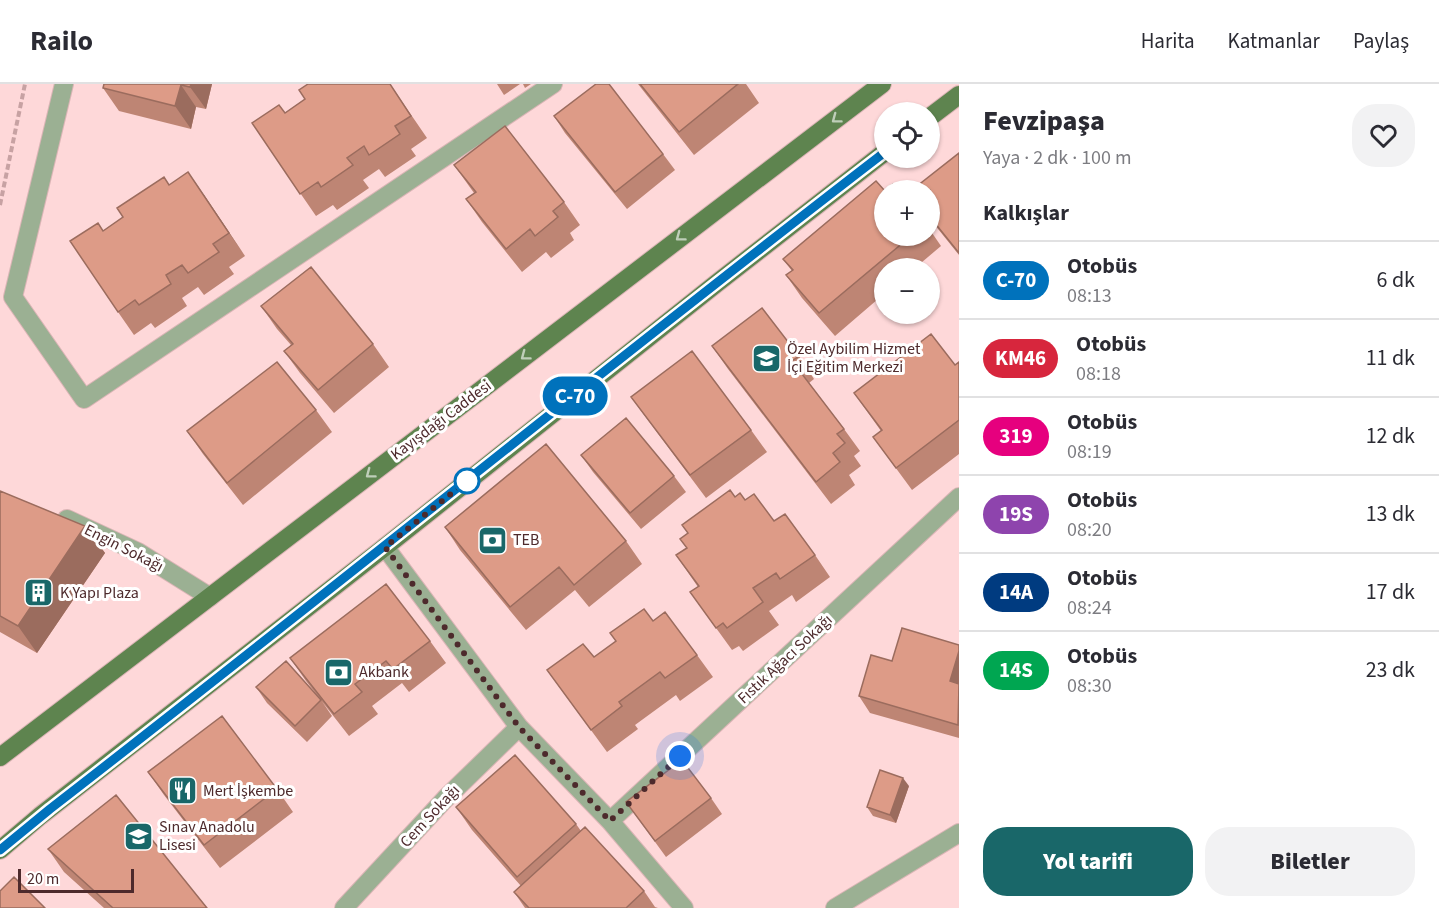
<!DOCTYPE html>
<html lang="tr">
<head>
<meta charset="utf-8">
<style>
  :root { --surface:#fff; --page:#f2f2f3; --text:#2b2b33; --muted:#7c7c81; --line:#e1e1e2; --accent:#196769 }
  body { margin:0; font-family:"Source Sans 3",sans-serif; background:var(--page); color:var(--text); height:100vh; display:flex; flex-direction:column; font-size:22px; white-space:nowrap }
  * { box-sizing:border-box; margin:0 }
  p { font-size:20px; color:var(--muted) }
  .icon { flex:none; width:33px; height:33px; fill:none; stroke:currentColor; stroke-width:2; stroke-linecap:round; stroke-linejoin:round }
  .map { position:relative; flex:1; overflow:hidden }
  .details { display:flex; flex-direction:column; background:var(--surface); width:480px }
  .details>* { flex:none }
  .badge { padding:0 12px; border-radius:20px; font-size:21px; line-height:39px }
  .controls { position:absolute; left:874px; top:18px; display:grid; gap:12px }
  .controls a { display:grid; place-items:center; width:66px; height:66px; border-radius:50%; background:var(--surface); box-shadow:0 2px 4px #0004; font-size:30px }
  .scale { position:absolute; left:18px; bottom:15px; width:116px; box-sizing:border-box; padding-left:6px; border:3px solid #4d2a2c; border-top:0; font-size:16px; line-height:21px; white-space:nowrap; color:#4d2a2c; -webkit-text-stroke:4px #fff; paint-order:stroke }
  .you { position:absolute; width:30px; height:30px; margin:-15px; border:4px solid #fff; border-radius:50%; background:#1a73e8; box-shadow:0 0 0 9px #1a73e833 }
  .map>.badge { position:absolute; translate:-50% -50%; box-shadow:0 0 0 3px #fff }
  h2 { padding:0 24px; font-size:22px; line-height:54px }
  .round { display:grid; place-items:center; flex:none; width:63px; height:63px; border-radius:24px; background:var(--page) }
  .overview { display:flex; align-items:center; justify-content:space-between; height:102px; padding:0 24px }
  h1 { font-size:28px; font-weight:800; line-height:45px }
  .cta { display:flex; gap:12px; margin-top:auto; padding:12px 24px }
  .cta a { flex:1; height:69px; border-radius:24px; background:var(--accent); color:#fff; font-size:24px; font-weight:800; line-height:69px; text-align:center }
  .cta a+a { background:var(--page); color:var(--text) }
  ul { padding:0; list-style:none }
  li { display:flex; align-items:center; gap:18px; height:78px; padding:0 24px; border-top:2px solid var(--line) }
  li div { flex:1 }
  li b { display:block; font-size:22px }
  li em { font-style:normal }
  li .badge { min-width:66px; font-weight:700; text-align:center }
  header { display:flex; align-items:center; gap:36px; box-sizing:border-box; height:84px; padding:0 30px; background:var(--surface); border-bottom:2px solid var(--line) }
  header strong { font-size:28px }
  nav { display:flex; gap:33px; margin-inline-start:auto; font-size:21px }
  main { display:flex; flex:1; min-height:0 }
  .map>svg:first-child { display:block }
</style>
</head>
<body>
<header>
<strong>Railo</strong>
<nav><a>Harita</a><a>Katmanlar</a><a>Paylaş</a></nav>
</header>
<main>
<div class="map">
<svg width="959" height="824" viewBox="0 0 959 824">
  <rect width="100%" height="100%" fill="#fed8d9"/>
  <g fill="none" stroke-linecap="round" stroke-linejoin="round">
    <defs>
      <path id="minor" d="M 64,0 L 13,213 L 84,315 L 553,0
        M 67,435 L 138,468 L 210,513
        M 385,463 L 519,643 L 610,737 L 684,824
        M 610,737 L 959,413
        M 344,824 L 445,715 L 519,643
        M 835,824 L 959,749"/>
      <path id="major" d="M 930,33 L 959,11
        M 0,673 L 882,0
        M 0,766 L 40,732 L 385,463 L 717,199 L 885,68"/>
    </defs>
    <use href="#minor" stroke="#dbb5b6" stroke-width="20"/>
    <use href="#major" stroke="#dbb5b6" stroke-width="20"/>
    <path stroke="#c7a2a3" stroke-width="4" stroke-dasharray="6 3" stroke-linecap="butt" d="M 0,121 L 25,0"/>
    <use href="#minor" stroke="#9bb093" stroke-width="18"/>
    <use href="#major" stroke="#5e844f" stroke-width="18"/>
  </g>
  <path fill="#be8574" d="M 104,0 L 212,0 L 206,25 L 196,23 L 191,45 L 119,27 L 103,4 Z
    M 390,0 L 427,54 L 411,65 L 416,72 L 385,93 L 379,85 L 363,96 L 369,104 L 337,126 L 333,121 L 316,132 L 252,39 L 285,29 L 305,15 Z
    M 497,0 L 520,0 L 504,11 Z
    M 523,0 L 531,0 L 525,4 Z
    M 638,0 L 746,0 L 759,19 L 694,71 Z
    M 554,32 L 663,70 L 675,86 L 627,125 L 565,49 Z
    M 959,69 L 959,171 L 930,135 L 930,106 Z
    M 454,81 L 564,118 L 580,141 L 570,149 L 574,156 L 551,174 L 546,168 L 522,188 L 482,138 L 466,115 L 474,109 Z
    M 169,101 L 204,111 L 245,172 L 229,183 L 234,190 L 204,211 L 198,203 L 182,214 L 187,222 L 155,244 L 151,239 L 134,251 L 118,228 L 103,147 Z
    M 930,146 L 941,162 L 915,184 L 885,184 L 885,209 L 835,252 L 802,214 L 786,191 L 792,187 L 783,175 L 885,152 L 930,152 Z
    M 261,222 L 373,260 L 389,283 L 334,329 L 300,289 L 284,267 L 291,261 L 277,245 Z
    M 712,262 L 799,272 L 814,295 L 809,299 L 844,345 L 860,367 L 854,372 L 861,382 L 849,391 L 855,401 L 831,420 L 728,285 Z
    M 959,278 L 959,370 L 912,406 L 873,353 L 881,347 L 854,309 L 955,281 Z
    M 631,313 L 751,346 L 767,368 L 706,414 L 647,335 Z
    M 316,326 L 332,348 L 243,421 L 203,370 L 187,347 Z
    M 581,371 L 674,392 L 686,408 L 641,445 L 593,388 Z
    M 0,407 L 85,442 L 105,469 L 37,569 L 0,548 Z
    M 735,413 L 745,416 L 774,437 L 815,471 L 830,493 L 796,518 L 792,511 L 769,527 L 779,541 L 743,567 L 739,562 L 732,566 L 690,508 L 698,503 L 676,471 L 686,464 Z
    M 445,443 L 626,457 L 642,480 L 589,523 L 575,506 L 526,546 L 460,466 Z
    M 653,537 L 697,571 L 713,593 L 680,617 L 676,611 L 635,641 L 638,645 L 607,668 L 547,586 L 594,573 Z
    M 430,557 L 446,579 L 409,608 L 402,599 L 372,622 L 378,630 L 349,652 L 306,597 L 290,574 Z
    M 959,561 L 959,654 L 870,629 L 859,612 L 892,577 Z
    M 256,603 L 321,616 L 332,632 L 307,658 L 267,619 Z
    M 148,688 L 277,705 L 293,728 L 220,784 L 164,711 Z
    M 909,702 L 896,739 L 873,732 L 867,723 Z
    M 711,714 L 722,730 L 666,773 L 626,718 Z
    M 456,723 L 576,740 L 581,747 L 644,807 L 655,823 L 658,824 L 525,824 L 514,808 L 521,802 L 472,746 Z
    M 48,765 L 207,824 L 104,824 L 64,788 Z"/>
  <path fill="#9b6c5e" d="M 191,0 L 212,0 L 206,25 L 190,3 Z
    M 181,1 L 196,23 L 191,45 L 175,22 Z
    M 188,88 L 204,111 L 245,172 L 229,149 Z
    M 85,442 L 105,469 L 37,569 L 18,542 Z
    M 959,567 L 959,610 L 950,597 Z
    M 903,694 L 909,702 L 896,739 L 890,731 Z"/>
  <path fill="#dd9b87" stroke="#9b6c5e" stroke-width="1.5" d="M 104,0 L 191,0 L 190,3 L 181,1 L 175,22 L 103,4 Z
    M 308,0 L 390,0 L 411,32 L 395,42 L 400,50 L 369,71 L 364,62 L 347,74 L 353,81 L 321,103 L 318,98 L 300,110 L 252,39 L 279,21 L 285,29 L 305,15 L 299,6 Z
    M 596,0 L 609,0 L 663,70 L 615,108 L 554,32 Z
    M 640,0 L 738,0 L 679,48 Z
    M 505,42 L 564,118 L 553,127 L 558,133 L 535,152 L 530,145 L 506,165 L 466,115 L 476,108 L 454,81 Z
    M 959,69 L 959,169 L 930,133 L 930,106 L 912,106 Z
    M 188,88 L 229,149 L 213,160 L 219,168 L 188,189 L 182,181 L 166,191 L 171,200 L 139,221 L 135,216 L 118,228 L 70,157 L 98,139 L 103,147 L 123,133 L 117,124 L 164,93 L 169,101 Z
    M 876,97 L 885,107 L 885,152 L 911,152 L 819,229 L 786,191 L 793,186 L 783,175 Z
    M 893,100 L 898,106 L 885,106 Z
    M 311,183 L 373,260 L 318,306 L 284,267 L 293,260 L 261,222 Z
    M 762,224 L 799,272 L 792,277 L 844,345 L 837,350 L 845,359 L 833,369 L 840,378 L 816,398 L 712,262 Z
    M 931,250 L 955,281 L 959,278 L 959,336 L 896,384 L 873,353 L 882,346 L 854,309 Z
    M 692,267 L 751,346 L 690,391 L 631,313 Z
    M 277,278 L 316,326 L 227,399 L 187,347 Z
    M 626,334 L 674,392 L 630,429 L 581,371 Z
    M 546,360 L 626,457 L 574,501 L 559,483 L 510,523 L 445,443 Z
    M 730,406 L 735,413 L 740,409 L 745,416 L 754,410 L 774,437 L 785,430 L 815,471 L 780,495 L 776,489 L 753,504 L 763,518 L 727,544 L 723,539 L 716,544 L 690,508 L 699,502 L 676,471 L 687,464 L 680,455 L 688,449 L 682,441 Z
    M 0,407 L 85,442 L 18,542 L 0,532 Z
    M 386,500 L 430,557 L 393,585 L 386,577 L 355,600 L 362,608 L 334,630 L 290,574 Z
    M 644,525 L 653,537 L 665,528 L 697,571 L 665,594 L 660,588 L 619,618 L 622,622 L 591,646 L 547,586 L 583,560 L 594,573 L 616,557 L 610,549 Z
    M 902,544 L 959,561 L 959,567 L 950,597 L 959,600 L 958,641 L 859,612 L 871,571 L 892,577 Z
    M 286,577 L 321,616 L 295,642 L 256,603 Z
    M 222,632 L 277,705 L 204,761 L 148,688 Z
    M 515,671 L 576,740 L 517,793 L 456,723 Z
    M 682,676 L 711,714 L 655,757 L 626,718 Z
    M 880,686 L 903,694 L 890,731 L 867,723 Z
    M 116,711 L 207,824 L 113,824 L 48,765 Z
    M 585,743 L 644,807 L 626,824 L 529,824 L 514,808 Z
    M 14,793 L 45,824 L 0,824 L 0,807 Z"/>
  <defs><path id="oneway-chevron" d="M-2-3.5L2.5 0L-2 3.5" fill="none" stroke-width="1.6" stroke-linecap="round" stroke-linejoin="round" transform="scale(1.5)"/></defs>
  <g stroke="#bfceb9">
    <use href="#oneway-chevron" transform="translate(836 35) rotate(143)"/>
    <use href="#oneway-chevron" transform="translate(680 153) rotate(143)"/>
    <use href="#oneway-chevron" transform="translate(525 272) rotate(143)"/>
    <use href="#oneway-chevron" transform="translate(370 390) rotate(143)"/>
  </g>
  <g fill="none" stroke-linecap="round" stroke-linejoin="round">
    <defs>
      <path id="line" d="M 0,766 L 50,725 C 330,508 604,284 885,68"/>
    </defs>
    <use href="#line" stroke="#fff" stroke-width="14"/>
    <use href="#line" stroke="#0072bc" stroke-width="9"/>
    <path stroke="#4d2a2c" stroke-width="6" stroke-dasharray="0 10.8" d="M 467,397 L 385,463 L 519,643 L 610,737 L 680,672"/>
  </g>
  <defs>
    <symbol id="school-square" viewBox="-11 -11 22 22"><rect x="-9" y="-9" width="18" height="18" rx="4" fill="#196769" stroke="#fff"/><path d="M0-5L7-2L0 1L-7-2ZM-4 1L0 2.5L4 1V4Q0 6-4 4Z" fill="#fff"/></symbol>
    <symbol id="bank-square" viewBox="-11 -11 22 22"><rect x="-9" y="-9" width="18" height="18" rx="4" fill="#196769" stroke="#fff"/><path d="M-6-4H6V4H-6ZM0-2.3a2.3 2.3 0 1 0 0 4.6a2.3 2.3 0 1 0 0-4.6Z" fill="#fff"/></symbol>
    <symbol id="building-square" viewBox="-11 -11 22 22"><rect x="-9" y="-9" width="18" height="18" rx="4" fill="#196769" stroke="#fff"/><path d="M-4-6H4V6H1V3H-1V6H-4ZM-2.5-4.3h1.7v1.8h-1.7ZM.8-4.3h1.7v1.8H.8ZM-2.5-1h1.7V.8h-1.7ZM.8-1h1.7V.8H.8Z" fill="#fff"/></symbol>
    <symbol id="restaurant-square" viewBox="-11 -11 22 22"><rect x="-9" y="-9" width="18" height="18" rx="4" fill="#196769" stroke="#fff"/><path d="M-5-6h1v4h1v-4h1v4h1v-4h1v5L-1.5 .5V6h-2V.5L-5-1ZM5-6V6H3V1.5H1.5Q1.5-4 5-6Z" fill="#fff"/></symbol>
  </defs>
  <g fill-rule="evenodd">
    <use href="#school-square" x="750" y="258" width="33" height="33"/>
    <use href="#bank-square" x="476" y="440" width="33" height="33"/>
    <use href="#building-square" x="22" y="492" width="33" height="33"/>
    <use href="#bank-square" x="322" y="572" width="33" height="33"/>
    <use href="#restaurant-square" x="166" y="690" width="33" height="33"/>
    <use href="#school-square" x="122" y="736" width="33" height="33"/>
  </g>
  <circle fill="#fff" stroke="#0072bc" stroke-width="3" cx="467" cy="397" r="12"/>
  <g text-anchor="middle" dominant-baseline="central" stroke-width="6" stroke-linejoin="round" paint-order="stroke">
    <g font-size="16" fill="#4d2a2c" stroke="#fff" text-anchor="start">
      <text x="787" y="265">Özel Aybilim Hizmet<tspan x="787" dy="18">İçi Eğitim Merkezi</tspan></text>
      <text x="513" y="456">TEB</text>
      <text x="60" y="509">K Yapı Plaza</text>
      <text x="359" y="588">Akbank</text>
      <text x="203" y="707">Mert İşkembe</text>
      <text x="159" y="743">Sınav Anadolu<tspan x="159" dy="18">Lisesi</tspan></text>
    </g>
    <g font-size="16" fill="#4d2a2c" stroke="#fff">
      <text transform="translate(441 336) rotate(-37)">Kayışdağı Caddesi</text>
      <text transform="translate(124 464) rotate(27)">Engin Sokağı</text>
      <text transform="translate(785 575) rotate(-43)">Fıstık Ağacı Sokağı</text>
      <text transform="translate(430 732) rotate(-47)">Cem Sokağı</text>
    </g>
  </g>
</svg>
<div class="controls">
<a><svg class="icon" aria-label="locate" viewBox="0 0 24 24"><circle cx="12" cy="12" r="6"/><path d="M12 2v4M12 18v4M2 12h4M18 12h4"/></svg></a>
<a>+</a>
<a>−</a>
</div>
<div class="scale">20 m</div>
<div class="you" style="left:680px;top:672px"></div>
<b class="badge" style="left:575px;top:312px;background:#0072bc;color:#fff">C-70</b>
</div>
<section class="details">
<div class="overview"><div><h1>Fevzipaşa</h1><p>Yaya · 2 dk · 100 m</p></div><a class="round"><svg class="icon" aria-label="heart" viewBox="0 0 24 24"><path d="M12 20l-8-8c-3-5 5-10 8-4 3-6 11-1 8 4z"/></svg></a></div>
<h2>Kalkışlar</h2>
<ul>
<li><span class="badge" style="background:#0072bc;color:#fff">C-70</span><div><b>Otobüs</b><p>08:13</p></div><em>6 dk</em></li>
<li><span class="badge" style="background:#d7263d;color:#fff">KM46</span><div><b>Otobüs</b><p>08:18</p></div><em>11 dk</em></li>
<li><span class="badge" style="background:#e6007e;color:#fff">319</span><div><b>Otobüs</b><p>08:19</p></div><em>12 dk</em></li>
<li><span class="badge" style="background:#8e44ad;color:#fff">19S</span><div><b>Otobüs</b><p>08:20</p></div><em>13 dk</em></li>
<li><span class="badge" style="background:#003b80;color:#fff">14A</span><div><b>Otobüs</b><p>08:24</p></div><em>17 dk</em></li>
<li><span class="badge" style="background:#00a651;color:#fff">14S</span><div><b>Otobüs</b><p>08:30</p></div><em>23 dk</em></li>
</ul>
<div class="cta"><a>Yol tarifi</a><a>Biletler</a></div>
</section>
</main>
</body>
</html>
